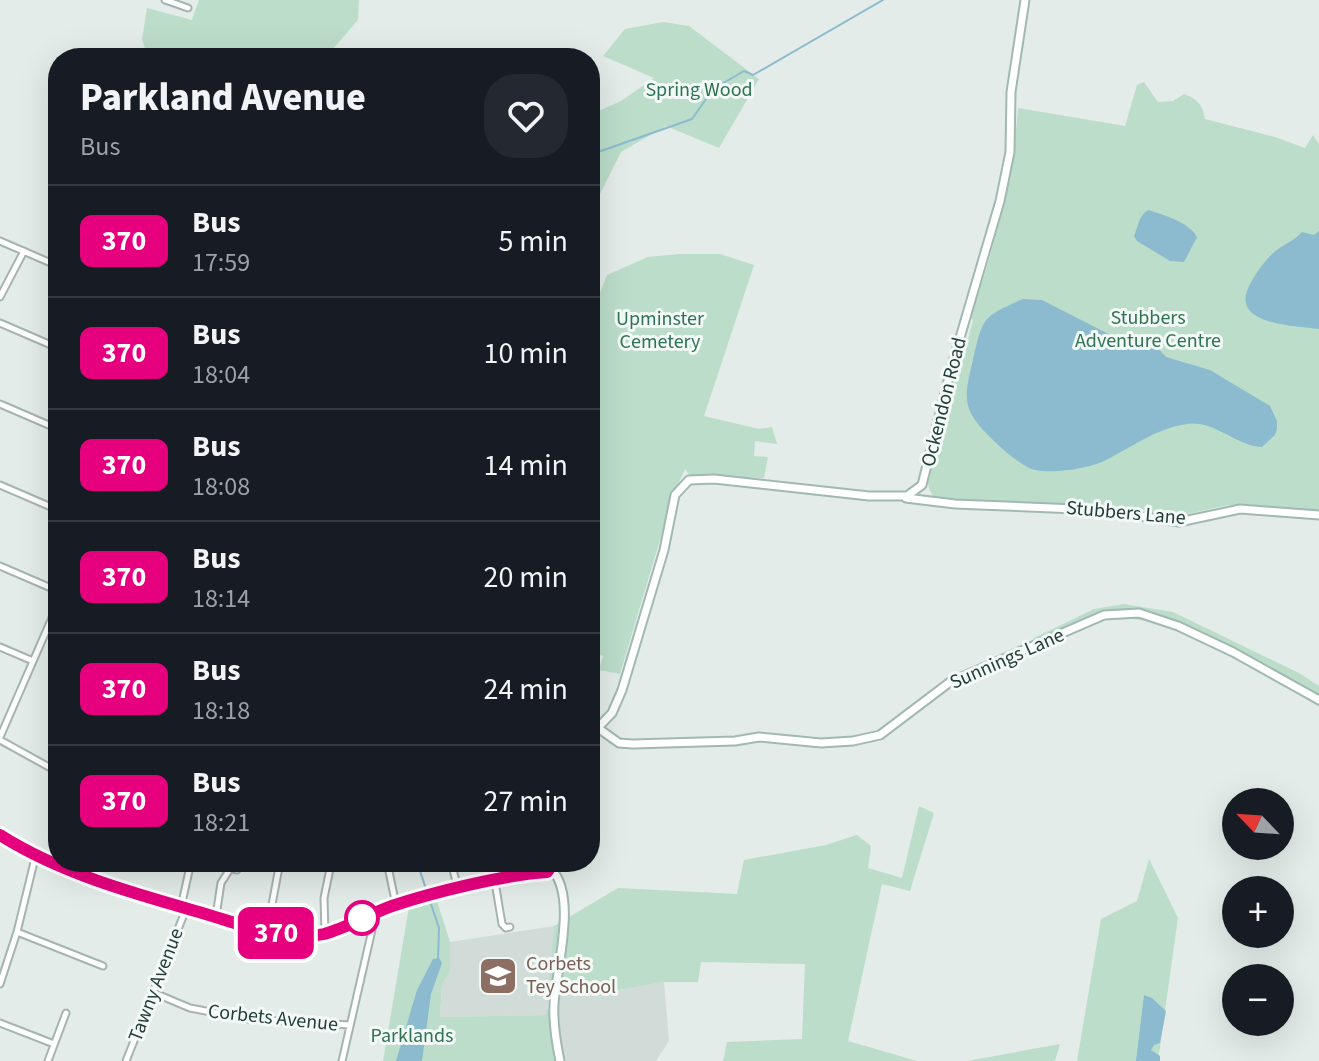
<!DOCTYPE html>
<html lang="en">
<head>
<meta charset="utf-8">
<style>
  :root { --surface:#171b24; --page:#242831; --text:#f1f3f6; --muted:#9ea1a6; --line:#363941 }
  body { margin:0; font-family:"Source Sans 3",sans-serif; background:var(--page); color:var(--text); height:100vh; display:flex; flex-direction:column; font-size:30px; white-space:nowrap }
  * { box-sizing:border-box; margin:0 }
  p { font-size:26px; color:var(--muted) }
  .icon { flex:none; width:44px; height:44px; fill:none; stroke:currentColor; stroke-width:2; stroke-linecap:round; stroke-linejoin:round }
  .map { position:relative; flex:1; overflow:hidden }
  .drawer { position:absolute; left:48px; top:48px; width:552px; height:824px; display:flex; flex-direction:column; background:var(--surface); border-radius:32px; box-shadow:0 8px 32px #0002 }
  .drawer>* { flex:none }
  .badge { padding:0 16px; border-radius:12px; font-size:28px; line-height:52px }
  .needle { width:52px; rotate:295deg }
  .fabs { position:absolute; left:1222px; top:788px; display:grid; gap:16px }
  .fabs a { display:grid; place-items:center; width:72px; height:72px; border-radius:50%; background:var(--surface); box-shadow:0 8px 32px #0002; font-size:40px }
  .map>.badge { position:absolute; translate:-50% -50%; box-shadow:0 0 0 4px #fff }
  .round { display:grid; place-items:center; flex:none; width:84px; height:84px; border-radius:32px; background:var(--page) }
  .overview { display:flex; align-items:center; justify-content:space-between; height:136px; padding:0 32px }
  h1 { font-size:38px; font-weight:800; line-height:60px }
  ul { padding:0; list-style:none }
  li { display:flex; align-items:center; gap:24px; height:112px; padding:0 32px; border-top:2px solid var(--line) }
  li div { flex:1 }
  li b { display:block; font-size:30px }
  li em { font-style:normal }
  li .badge { min-width:88px; font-weight:700; text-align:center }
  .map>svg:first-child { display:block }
</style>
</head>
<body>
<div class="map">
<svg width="1319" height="1061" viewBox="0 0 1319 1061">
  <rect width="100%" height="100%" fill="#e3ece9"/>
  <path fill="#d1dcd9" d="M 554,926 L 547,1015 L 440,1017 L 442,985 L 450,971 L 450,942 Z
    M 557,982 L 618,990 L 664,982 L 669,1041 L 656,1061 L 560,1061 L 555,1033 Z"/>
  <path fill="#bcddca" d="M 199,0 L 359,0 L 358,20 L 325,58 L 148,58 L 142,39 L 147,8 L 192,20 Z
    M 663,22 L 689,26 L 759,79 L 719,148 L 666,126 L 621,152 L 590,214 L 590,115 L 621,101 L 654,78 L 603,56 L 625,29 Z
    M 1144,82 L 1158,102 L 1173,101 L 1184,94 C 1198,99 1203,106 1205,119 L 1275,137 L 1305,148 L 1313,135 L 1319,144 L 1319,512 L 1228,505 L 1175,517 L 1119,506 L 935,498 C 924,487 927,470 935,457 L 937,459 L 943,435 L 941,425 L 956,372 L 960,370 L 973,320 L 970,318 C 994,250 1013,179 1018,108 L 1125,126 L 1137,85 Z
    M 679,254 L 720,254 L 754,265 L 704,416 L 759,429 L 772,427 L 777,444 L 755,441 L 754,456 L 768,457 L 764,478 L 690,476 L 685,469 L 673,496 L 620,674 L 599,670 L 603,656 L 590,652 L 590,318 L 607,275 L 648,257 Z
    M 1124,604 L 1173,612 L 1299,673 L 1319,686 L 1319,707 C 1270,676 1159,605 1102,620 C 1077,626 1052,641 1029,652 L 1034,638 L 1094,609 Z
    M 919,806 L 934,813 L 910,891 L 882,884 L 848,1041 L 917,1061 L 723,1061 L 727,1042 L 802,1039 L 805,964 L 701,962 L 698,982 L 664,982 L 618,990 L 549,981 L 554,926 L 618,888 L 737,894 L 744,860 L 826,845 L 857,835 L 871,846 L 868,868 L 902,878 Z
    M 1149,859 L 1178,918 L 1158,1061 L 1077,1061 L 1101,919 L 1137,901 Z
    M 435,895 L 450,942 L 450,971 L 442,985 L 440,1017 L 546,1015 L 547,1009 L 554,1010 L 560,1061 L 383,1061 L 410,901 Z
    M 1060,1044 L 1055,1061 L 967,1061 Z"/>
  <path fill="#8cbbd0" d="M 1148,210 C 1164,215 1189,222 1197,237 L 1184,262 L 1170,261 L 1137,241 L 1134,236 C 1138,227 1139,215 1148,210 Z
    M 1319,231 L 1319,329 C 1297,326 1235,325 1247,291 C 1252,278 1262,264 1272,254 C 1281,245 1293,242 1302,232 L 1314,235 Z
    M 1023,299 L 1042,300 L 1136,348 L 1141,345 L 1155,345 L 1166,357 L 1210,370 L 1270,406 L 1277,421 L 1277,429 L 1275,435 L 1262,447 C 1235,446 1215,420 1187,424 C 1156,428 1131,448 1104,461 C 1088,469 1043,476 1027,467 C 1015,460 1003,450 993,440 C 962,410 963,400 973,360 C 983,317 982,317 1023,299 Z
    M 439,958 L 442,963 L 431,994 L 422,1061 L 396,1061 L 417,990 L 433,959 Z
    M 1144,995 L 1152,998 L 1166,1011 L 1160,1043 L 1154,1045 L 1151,1050 L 1160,1056 L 1160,1061 L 1136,1061 Z"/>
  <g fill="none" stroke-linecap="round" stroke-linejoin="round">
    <path stroke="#8cbbd0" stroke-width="2" d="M 590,151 L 601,151 L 692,119 L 713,89 L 744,71 L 753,75 L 883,0
      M 417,862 L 427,892
      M 430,901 L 439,928 L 438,960"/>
    <defs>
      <path id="street" d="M 165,0 L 188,8
        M 0,241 L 58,266
        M 0,297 L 24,251
        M 0,323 L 58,348
        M 0,404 L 58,429
        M 0,485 L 58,510
        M 0,566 L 58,591
        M 0,647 L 33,661
        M 0,737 L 58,604
        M 0,740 L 58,772
        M 387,862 L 396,905
        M 451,862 L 458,889
        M 224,867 L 237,870
        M 495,882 L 502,924 L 506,928 L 510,927
        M 181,907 L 191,862
        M 216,916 L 221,883 L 230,869
        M 267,931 L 280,862
        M 17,932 L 103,966
        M 325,934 L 324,898 L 331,864
        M 0,984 L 17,932 L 36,854
        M 152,992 L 190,1008 L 248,1019 L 350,1025
        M 0,1023 L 54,1044
        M 48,1061 L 66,1013
        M 126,1061 L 186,909
        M 342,1061 L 372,930 L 373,913"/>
      <path id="secondary" d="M 906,498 L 955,504 L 1100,510 L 1179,522 L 1240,509 L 1319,515
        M 598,728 L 619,743 L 633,744 L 735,741 L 759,737 L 821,743 L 853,741 L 880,735 L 950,682 L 1104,615 L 1139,613 L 1178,626 L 1233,652 L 1319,700
        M 590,736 L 612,713 L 622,690 L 664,550 L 675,495 L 689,480 L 714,479 L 869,496 L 907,496 L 922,485 L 952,365 L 1000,201 L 1010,152 L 1011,92 L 1025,0
        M 0,835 L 36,854 L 118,888 L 267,931 L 294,935 L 325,934 L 396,905 L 551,869
        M 551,869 C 578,895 556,970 554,1004 C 553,1023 556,1042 560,1061"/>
    </defs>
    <use href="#street" stroke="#a6b4b1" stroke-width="9"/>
    <use href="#secondary" stroke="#a1b8b3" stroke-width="11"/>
    <use href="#street" stroke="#fff" stroke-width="5"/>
    <use href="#secondary" stroke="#fff" stroke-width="7"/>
  </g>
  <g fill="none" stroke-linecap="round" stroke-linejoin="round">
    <defs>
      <path id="line" d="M 0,835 C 60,873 132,893 199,912 C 237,923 284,943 324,934 C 347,928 369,914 392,906 C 434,892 503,875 547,872 L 554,862"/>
    </defs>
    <use href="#line" stroke="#fff" stroke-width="18"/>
    <use href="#line" stroke="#e6007e" stroke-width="12"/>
  </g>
  <defs>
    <symbol id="school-square" viewBox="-11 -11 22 22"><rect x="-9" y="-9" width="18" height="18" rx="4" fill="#8d6e63" stroke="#f3f9f7"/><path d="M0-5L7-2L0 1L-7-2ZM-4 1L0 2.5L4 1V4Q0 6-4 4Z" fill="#fff"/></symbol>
  </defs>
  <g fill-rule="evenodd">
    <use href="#school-square" x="476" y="954" width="44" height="44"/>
  </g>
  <circle fill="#fff" stroke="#e6007e" stroke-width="4" cx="362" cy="918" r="16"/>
  <g text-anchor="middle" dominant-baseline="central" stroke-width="6" stroke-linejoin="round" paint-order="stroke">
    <g font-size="20" fill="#2e7353" stroke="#f3f9f7">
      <text x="699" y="90">Spring Wood</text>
      <text x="1148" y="318">Stubbers<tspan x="1148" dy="23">Adventure Centre</tspan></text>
      <text x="660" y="319">Upminster<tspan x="660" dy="23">Cemetery</tspan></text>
      <text x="412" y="1036">Parklands</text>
    </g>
    <g font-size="20" fill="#233d3a" stroke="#f3f9f7">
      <text transform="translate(944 402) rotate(-76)">Ockendon Road</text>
      <text transform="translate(1126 513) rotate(5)">Stubbers Lane</text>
      <text transform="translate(1007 659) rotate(-24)">Sunnings Lane</text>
      <text transform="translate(156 985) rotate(-69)">Tawny Avenue</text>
      <text transform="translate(273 1018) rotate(6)">Corbets Avenue</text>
    </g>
    <g font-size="20" fill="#785e54" stroke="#f3f9f7" text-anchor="start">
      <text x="526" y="964">Corbets<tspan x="526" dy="23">Tey School</tspan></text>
    </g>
  </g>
</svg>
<div class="fabs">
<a><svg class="needle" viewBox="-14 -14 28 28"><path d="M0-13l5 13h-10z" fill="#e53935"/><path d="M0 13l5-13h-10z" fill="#9ea1a6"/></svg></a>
<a>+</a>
<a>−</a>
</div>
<b class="badge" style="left:276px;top:933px;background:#e6007e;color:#fff">370</b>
<section class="drawer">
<div class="overview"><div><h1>Parkland Avenue</h1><p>Bus</p></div><a class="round"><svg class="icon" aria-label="heart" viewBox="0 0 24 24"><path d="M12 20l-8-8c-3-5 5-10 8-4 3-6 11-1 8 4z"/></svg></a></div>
<ul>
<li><span class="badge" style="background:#e6007e;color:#fff">370</span><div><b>Bus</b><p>17:59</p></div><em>5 min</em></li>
<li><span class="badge" style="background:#e6007e;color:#fff">370</span><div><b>Bus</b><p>18:04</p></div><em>10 min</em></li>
<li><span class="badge" style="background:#e6007e;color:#fff">370</span><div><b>Bus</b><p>18:08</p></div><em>14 min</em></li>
<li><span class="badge" style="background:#e6007e;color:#fff">370</span><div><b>Bus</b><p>18:14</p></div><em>20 min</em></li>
<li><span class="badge" style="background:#e6007e;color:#fff">370</span><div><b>Bus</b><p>18:18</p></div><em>24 min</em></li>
<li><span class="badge" style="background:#e6007e;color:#fff">370</span><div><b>Bus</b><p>18:21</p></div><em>27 min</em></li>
</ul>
</section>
</div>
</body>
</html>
